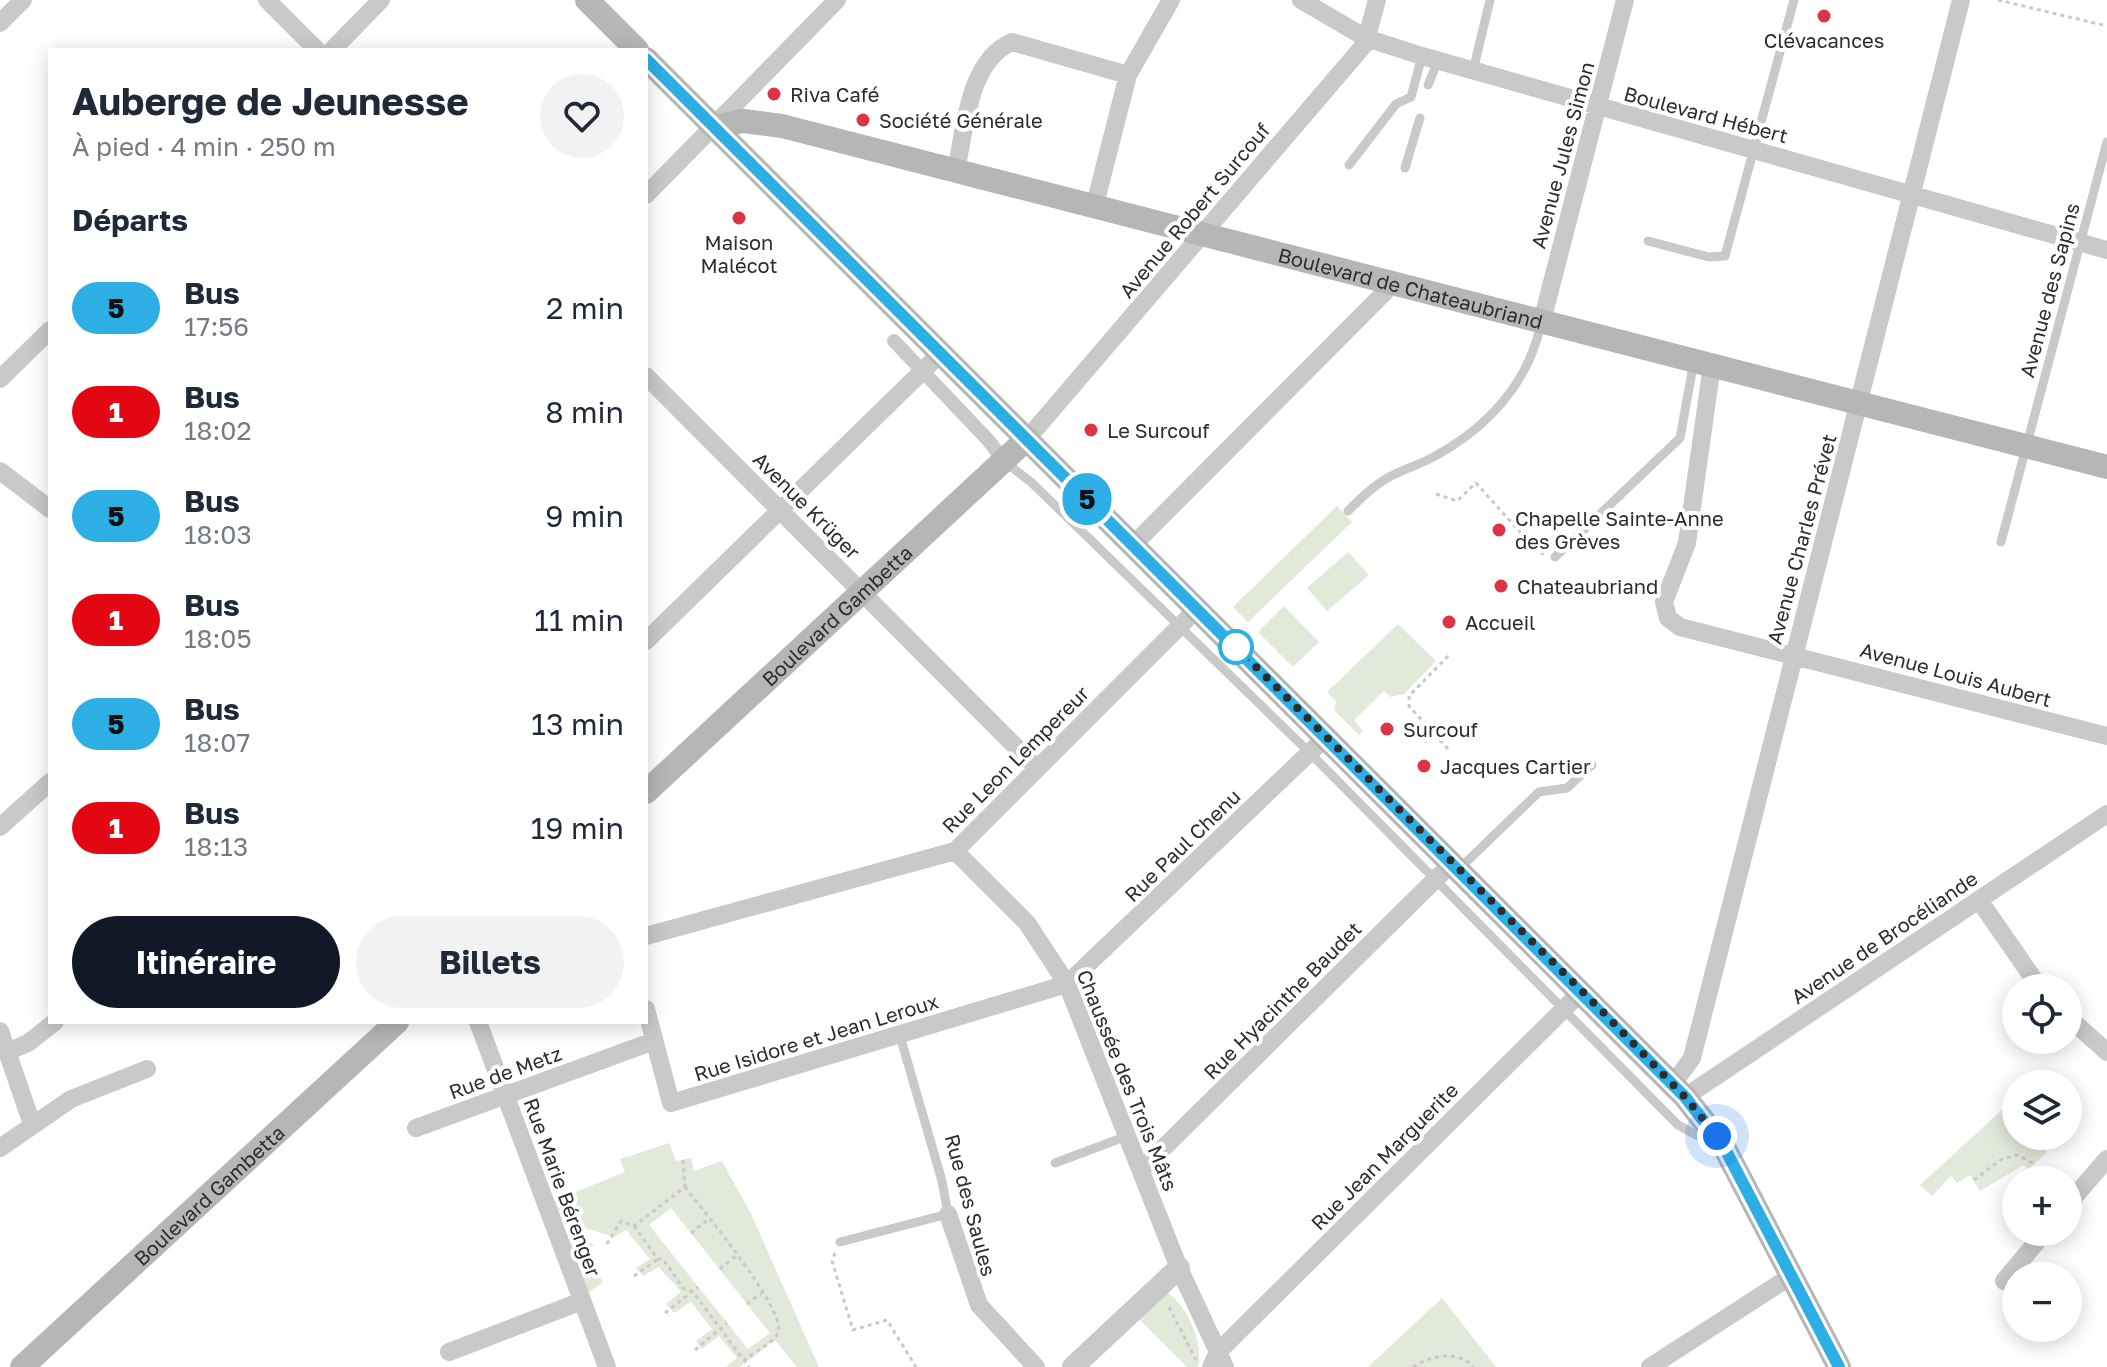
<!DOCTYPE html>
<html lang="fr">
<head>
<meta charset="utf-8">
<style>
  :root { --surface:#fff; --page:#f2f2f3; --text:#1f2937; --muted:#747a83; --accent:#111827 }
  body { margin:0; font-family:"Golos Text",sans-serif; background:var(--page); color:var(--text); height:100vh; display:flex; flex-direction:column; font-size:30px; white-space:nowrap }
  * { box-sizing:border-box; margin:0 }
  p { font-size:26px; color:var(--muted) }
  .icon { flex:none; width:44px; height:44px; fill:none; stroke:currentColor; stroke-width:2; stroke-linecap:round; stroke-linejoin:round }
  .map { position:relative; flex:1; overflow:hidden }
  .panel { position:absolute; left:48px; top:48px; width:600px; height:976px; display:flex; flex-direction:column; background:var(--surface); border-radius:0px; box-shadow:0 4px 20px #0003 }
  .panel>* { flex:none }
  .badge { padding:0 16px; border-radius:26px; font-size:28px; line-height:52px }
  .controls { position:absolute; left:2002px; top:974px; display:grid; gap:16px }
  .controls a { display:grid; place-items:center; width:80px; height:80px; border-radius:50%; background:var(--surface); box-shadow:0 4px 20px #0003; font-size:40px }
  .you { position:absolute; width:40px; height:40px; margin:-20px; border:6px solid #fff; border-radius:50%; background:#1a73e8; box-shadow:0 0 0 12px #1a73e833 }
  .map>.badge { position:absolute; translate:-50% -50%; box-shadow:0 0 0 4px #fff }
  h2 { padding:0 24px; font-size:30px; line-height:72px }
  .round { display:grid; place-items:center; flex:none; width:84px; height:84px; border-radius:42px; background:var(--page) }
  .head { display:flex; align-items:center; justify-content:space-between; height:136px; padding:0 24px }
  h1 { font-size:38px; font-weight:700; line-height:60px }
  .action { display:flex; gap:16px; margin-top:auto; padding:16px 24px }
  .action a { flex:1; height:92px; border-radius:48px; background:var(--accent); color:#fff; font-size:32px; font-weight:700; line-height:92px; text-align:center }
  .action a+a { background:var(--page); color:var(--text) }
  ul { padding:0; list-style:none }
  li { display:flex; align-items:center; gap:24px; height:104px; padding:0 24px }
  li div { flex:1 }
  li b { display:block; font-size:30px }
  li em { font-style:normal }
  li .badge { min-width:88px; font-weight:700; text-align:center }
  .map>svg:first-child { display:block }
</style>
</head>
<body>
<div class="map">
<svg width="2107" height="1367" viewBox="0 0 2107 1367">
  <rect width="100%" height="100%" fill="#fff"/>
  <path fill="#e2e9d9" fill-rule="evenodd" d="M 1337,506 L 1352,522 L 1248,622 L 1233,607 Z
    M 1348,552 L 1369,575 L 1327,611 L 1307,588 Z
    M 1284,606 L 1319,642 L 1293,667 L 1258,632 Z
    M 1398,624 L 1436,661 L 1404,694 L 1390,697 L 1384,691 L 1354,720 L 1363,731 L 1359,735 L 1334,710 L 1336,701 L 1327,692 Z
    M 2003,1109 L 2016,1122 L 2016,1136 L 2031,1136 L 2047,1152 L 2028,1170 L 2024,1165 L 1980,1191 L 1970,1175 L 1957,1183 L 1951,1176 L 1932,1196 L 1920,1185 Z
    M 669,1143 L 676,1161 L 691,1158 L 694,1171 L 722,1161 L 751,1214 L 819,1367 L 797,1367 L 775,1340 L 740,1367 L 726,1367 L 737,1358 L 719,1336 L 702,1349 L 696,1341 L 712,1329 L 691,1302 L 674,1313 L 666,1304 L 681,1292 L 659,1267 L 643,1276 L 636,1268 L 650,1259 L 626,1230 L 614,1237 L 558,1219 L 551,1202 L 625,1172 L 620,1159 ZM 671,1208 L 770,1333 L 748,1349 L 649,1225 Z
    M 581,1236 L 594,1245 L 586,1253 L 603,1282 L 587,1294 L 568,1246 L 572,1237 Z
    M 1165,1291 C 1187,1304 1204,1342 1198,1367 L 1187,1367 L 1140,1320 L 1140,1313 Z
    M 1442,1298 L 1496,1367 L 1368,1367 Z"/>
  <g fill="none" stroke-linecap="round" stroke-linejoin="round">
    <path stroke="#c9c9c9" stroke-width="3" stroke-dasharray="4 4" stroke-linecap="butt" d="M 1998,0 L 2107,26
      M 1436,494 L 1457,501 L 1476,483 L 1538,552 L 1544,554
      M 1417,733 L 1427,729 L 1426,743
      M 1448,749 L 1409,706 L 1409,696 L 1451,653
      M 1974,1180 L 2002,1159 L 2018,1155 L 2036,1165
      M 685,1187 C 701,1208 788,1312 778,1333 C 773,1343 753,1353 744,1360
      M 634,1226 L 658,1259 L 663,1259 L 683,1288 L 693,1292 L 749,1367
      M 691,1233 L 709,1219
      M 607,1244 L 621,1221 L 634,1226 L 685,1187 L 683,1160
      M 835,1253 L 832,1261 L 853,1330 L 887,1320 L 916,1367
      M 720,1269 L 737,1255
      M 634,1276 L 658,1259
      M 747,1304 L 764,1291
      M 1169,1307 L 1196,1360
      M 665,1313 L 698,1287
      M 695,1350 L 727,1323
      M 1413,1367 C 1432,1355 1457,1350 1474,1367"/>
    <path stroke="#c9c9c9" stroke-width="9" d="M 1473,71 L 1490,0
      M 1428,85 L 1438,61
      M 1349,165 L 1396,104 L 1411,97 L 1422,56
      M 1405,168 L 1420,118
      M 1648,241 L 1709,257 L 1725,256 L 1794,0
      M 1005,462 L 1032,483 L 1310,753 L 1678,1125 L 1698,1136 L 1709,1128
      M 1348,511 C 1361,498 1374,485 1391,476 C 1406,468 1422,464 1437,455 C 1489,426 1529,382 1541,323
      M 2001,542 L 2107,142
      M 1555,557 L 1680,438 L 1694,361
      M 1460,868 L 1539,792 L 1567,788 L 1592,765
      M 1055,1163 L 1127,1136
      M 840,1242 L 948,1214 L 942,1181 L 900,1036"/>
    <path stroke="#c9c9c9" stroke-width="14" d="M 894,341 L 989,441 L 1003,460"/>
    <path stroke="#c9c9c9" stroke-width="18" d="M 267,0 L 317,50
      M 1301,0 L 1366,38 L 1422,56 L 2107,250
      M 0,23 L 23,0
      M 332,50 L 381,0
      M 956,171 C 965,129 968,61 1012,42 L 1128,75
      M 646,195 L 837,0
      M 1094,208 L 1128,75 L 1171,0
      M 1542,321 L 1625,0
      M 1712,365 L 1687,543 L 1664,602 L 1668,618 L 1680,627 L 2107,736
      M 646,376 L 1037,768
      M 0,379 L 50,330
      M 1027,439 L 1365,44 L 1377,0
      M 0,471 L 50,509
      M 1133,545 L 1394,283
      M 646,641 L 941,353
      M 0,827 L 50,782
      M 955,851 L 1027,923 L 1067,984 L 1179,1268 L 1225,1367
      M 1979,900 L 2040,988
      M 646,936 L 955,851 L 1197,609
      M 646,1009 L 671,1103 L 1067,984 L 1326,737
      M 2068,1017 L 2107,1052
      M 478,1022 L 607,1367
      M 0,1031 L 32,1124
      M 7,1052 L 28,1043 L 55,1022
      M 1673,1084 L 1692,1058 L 1961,0
      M 1685,1097 L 2107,814
      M 416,1128 L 654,1041
      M 0,1148 L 71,1099 L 147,1069
      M 1142,1169 L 1452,863
      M 2068,1204 L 2107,1159
      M 948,1214 L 979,1305 L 1036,1367
      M 2004,1281 L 2045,1232
      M 449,1352 L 582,1301
      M 1211,1367 L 1218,1352 L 1582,991
      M 1650,1367 L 1791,1276"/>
    <path stroke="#c9c9c9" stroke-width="22" d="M 1073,1367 L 1179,1268"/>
    <g stroke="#b6b6b6" stroke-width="24">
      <path d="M 587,0 L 637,50"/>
      <path d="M 646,59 L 1685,1097 L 1724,1147 L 1839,1367"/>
      <path id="s1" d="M 714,127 L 743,121 L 782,126 L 2107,467"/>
      <path id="s2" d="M 646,792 L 1027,439"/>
      <path id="s3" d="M 22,1367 L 397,1022"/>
    </g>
  </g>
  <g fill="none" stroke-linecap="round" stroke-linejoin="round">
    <defs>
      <path id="line" d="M 646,59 L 1685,1097 L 1724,1147 L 1839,1367"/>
    </defs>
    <use href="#line" stroke="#fff" stroke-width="18"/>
    <use href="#line" stroke="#2dafe6" stroke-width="12"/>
    <path stroke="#2c2c2c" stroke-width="8" stroke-dasharray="0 14.4" d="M 1236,647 L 1600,1009 L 1685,1097 L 1717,1136"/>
  </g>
  <g fill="#dd3444" stroke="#fff" stroke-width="3">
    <circle cx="1824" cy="16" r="8"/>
    <circle cx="774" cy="94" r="8"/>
    <circle cx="863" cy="120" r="8"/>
    <circle cx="739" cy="218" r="8"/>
    <circle cx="1091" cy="430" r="8"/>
    <circle cx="1499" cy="530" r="8"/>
    <circle cx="1501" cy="586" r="8"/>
    <circle cx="1449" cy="622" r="8"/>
    <circle cx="1387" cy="729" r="8"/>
    <circle cx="1424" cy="766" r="8"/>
  </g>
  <circle fill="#fff" stroke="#2dafe6" stroke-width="4" cx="1236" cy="647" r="16"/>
  <g text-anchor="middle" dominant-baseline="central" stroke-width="8" stroke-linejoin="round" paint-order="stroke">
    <g font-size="20" fill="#2c2c2c" stroke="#fff" text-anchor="start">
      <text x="1824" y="40" text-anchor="middle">Clévacances</text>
      <text x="790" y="94">Riva Café</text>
      <text x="879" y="120">Société Générale</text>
      <text x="739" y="242" text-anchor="middle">Maison<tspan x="739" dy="23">Malécot</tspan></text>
      <text x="1107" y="430">Le Surcouf</text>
      <text x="1515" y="518">Chapelle Sainte-Anne<tspan x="1515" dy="23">des Grèves</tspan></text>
      <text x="1517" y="586">Chateaubriand</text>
      <text x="1465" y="622">Accueil</text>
      <text x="1403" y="729">Surcouf</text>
      <text x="1440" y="766">Jacques Cartier</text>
    </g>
    <g font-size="20" fill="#2c2c2c" stroke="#fff">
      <text transform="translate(1706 114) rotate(15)">Boulevard Hébert</text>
      <text transform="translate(1562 155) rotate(-75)">Avenue Jules Simon</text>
      <text transform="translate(1194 210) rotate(-50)">Avenue Robert Surcouf</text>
      <text stroke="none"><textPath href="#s1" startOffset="718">Boulevard de Chateaubriand</textPath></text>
      <text transform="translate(2049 290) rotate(-75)">Avenue des Sapins</text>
      <text transform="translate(807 505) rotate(45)">Avenue Krüger</text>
      <text transform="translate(1801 539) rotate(-75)">Avenue Charles Prévet</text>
      <text stroke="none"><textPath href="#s2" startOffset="260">Boulevard Gambetta</textPath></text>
      <text transform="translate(1956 674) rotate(15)">Avenue Louis Aubert</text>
      <text transform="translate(1015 759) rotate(-45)">Rue Leon Lempereur</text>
      <text transform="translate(1182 845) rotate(-44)">Rue Paul Chenu</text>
      <text transform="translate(1884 937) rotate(-34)">Avenue de Brocéliande</text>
      <text transform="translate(1282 1000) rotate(-45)">Rue Hyacinthe Baudet</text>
      <text transform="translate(816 1037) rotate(-17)">Rue Isidore et Jean Leroux</text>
      <text transform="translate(505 1072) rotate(-20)">Rue de Metz</text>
      <text transform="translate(1128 1080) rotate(68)">Chaussée des Trois Mâts</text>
      <text transform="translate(1384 1156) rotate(-45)">Rue Jean Marguerite</text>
      <text transform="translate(563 1187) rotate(70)">Rue Marie Bérenger</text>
      <text stroke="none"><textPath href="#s3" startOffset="254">Boulevard Gambetta</textPath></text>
      <text transform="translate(971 1205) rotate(75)">Rue des Saules</text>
    </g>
  </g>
</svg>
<div class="controls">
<a><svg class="icon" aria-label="locate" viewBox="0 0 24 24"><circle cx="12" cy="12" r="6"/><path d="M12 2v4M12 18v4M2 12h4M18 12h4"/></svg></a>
<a><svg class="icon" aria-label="layers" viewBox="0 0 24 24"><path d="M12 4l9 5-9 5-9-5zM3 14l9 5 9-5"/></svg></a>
<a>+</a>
<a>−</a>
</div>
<div class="you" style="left:1717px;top:1136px"></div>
<b class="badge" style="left:1087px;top:499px;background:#2dafe6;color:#111">5</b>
<section class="panel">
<div class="head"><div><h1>Auberge de Jeunesse</h1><p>À pied · 4 min · 250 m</p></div><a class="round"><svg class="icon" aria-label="heart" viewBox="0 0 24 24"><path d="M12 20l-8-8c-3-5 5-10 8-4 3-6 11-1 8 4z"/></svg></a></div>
<h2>Départs</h2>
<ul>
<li><span class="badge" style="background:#2dafe6;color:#111">5</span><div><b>Bus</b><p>17:56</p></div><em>2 min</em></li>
<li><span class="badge" style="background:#e30613;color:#fff">1</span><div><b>Bus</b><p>18:02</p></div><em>8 min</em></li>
<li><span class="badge" style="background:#2dafe6;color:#111">5</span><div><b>Bus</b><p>18:03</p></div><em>9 min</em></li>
<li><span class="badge" style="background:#e30613;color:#fff">1</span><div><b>Bus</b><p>18:05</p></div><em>11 min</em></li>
<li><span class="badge" style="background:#2dafe6;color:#111">5</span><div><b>Bus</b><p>18:07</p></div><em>13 min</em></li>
<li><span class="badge" style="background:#e30613;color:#fff">1</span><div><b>Bus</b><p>18:13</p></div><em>19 min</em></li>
</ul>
<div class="action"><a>Itinéraire</a><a>Billets</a></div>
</section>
</div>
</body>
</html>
